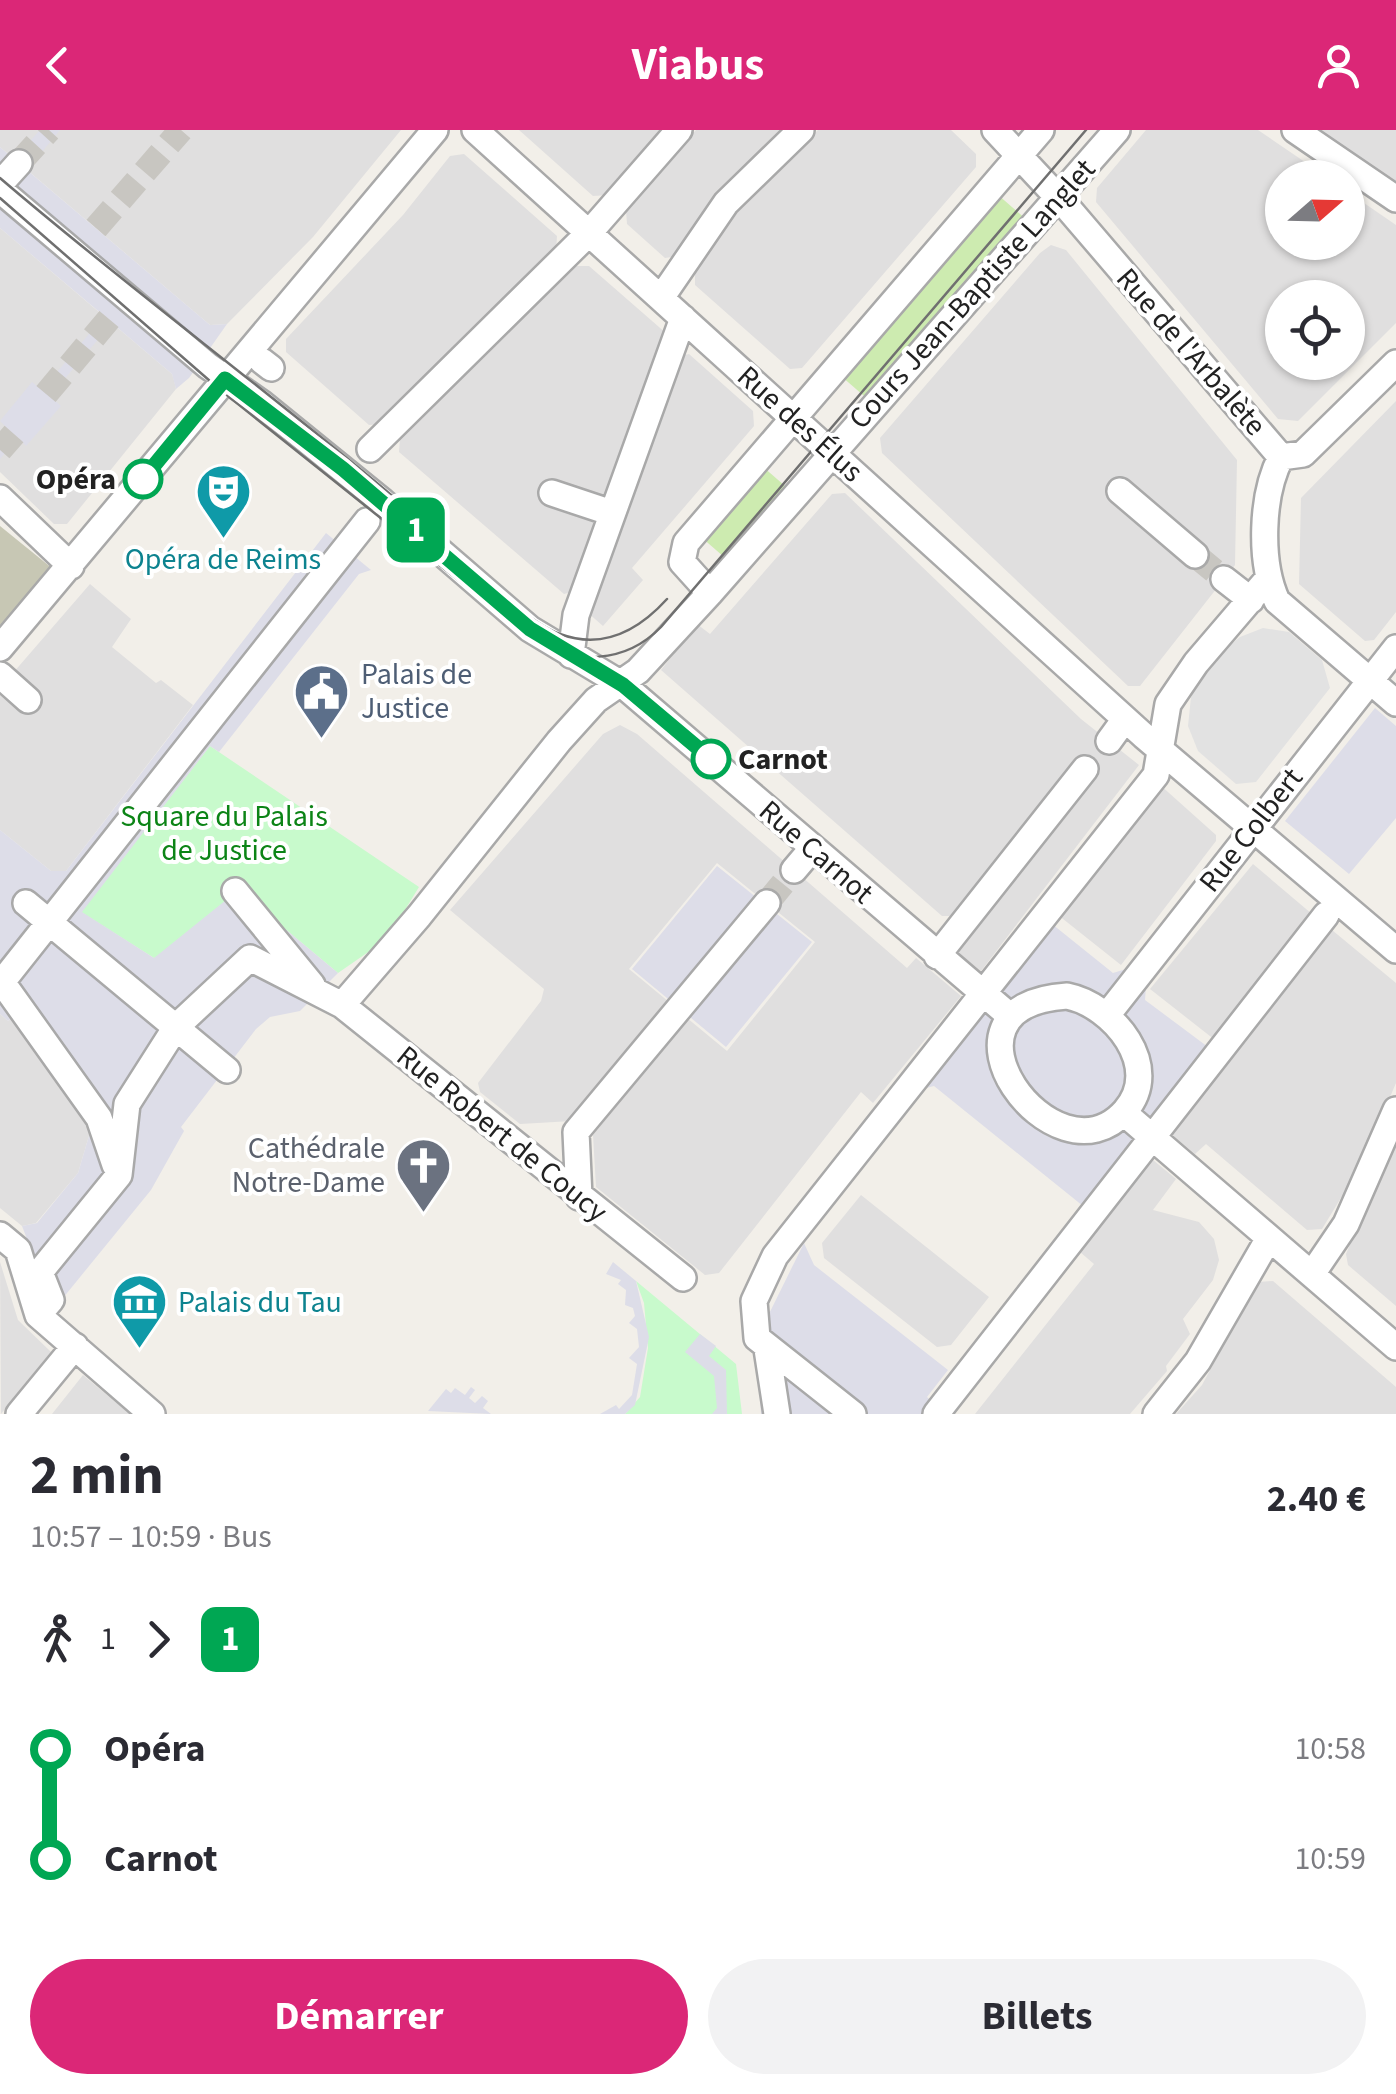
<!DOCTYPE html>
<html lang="fr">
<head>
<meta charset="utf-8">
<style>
  :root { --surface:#fff; --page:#f2f2f3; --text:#2b2b33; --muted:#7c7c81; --accent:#db2777 }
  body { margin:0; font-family:"Source Sans 3",sans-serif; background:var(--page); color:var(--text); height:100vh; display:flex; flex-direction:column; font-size:38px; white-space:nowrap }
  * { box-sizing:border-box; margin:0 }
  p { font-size:32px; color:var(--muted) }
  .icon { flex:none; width:55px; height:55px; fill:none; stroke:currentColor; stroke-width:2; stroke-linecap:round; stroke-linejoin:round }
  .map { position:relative; height:1284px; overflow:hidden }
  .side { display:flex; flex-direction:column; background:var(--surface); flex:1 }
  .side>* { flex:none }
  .badge { padding:0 20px; border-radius:15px; font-size:35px; line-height:65px }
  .needle { width:65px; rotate:70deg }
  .tools { position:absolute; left:1265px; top:30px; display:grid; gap:20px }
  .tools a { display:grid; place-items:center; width:100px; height:100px; border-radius:50%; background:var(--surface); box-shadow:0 2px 8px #0004; font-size:50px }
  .map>.badge { position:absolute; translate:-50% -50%; box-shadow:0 0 0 5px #fff }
  .legs { display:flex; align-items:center; gap:15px; height:110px; padding:0 30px; font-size:32px }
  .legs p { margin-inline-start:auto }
  .summary { display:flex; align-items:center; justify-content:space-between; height:170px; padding:0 30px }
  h1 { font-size:55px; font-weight:700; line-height:75px }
  .action { display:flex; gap:20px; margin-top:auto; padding:20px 30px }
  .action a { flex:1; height:115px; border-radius:60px; background:var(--accent); color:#fff; font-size:40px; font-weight:700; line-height:115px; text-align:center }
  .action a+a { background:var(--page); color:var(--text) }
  ul { padding:0 30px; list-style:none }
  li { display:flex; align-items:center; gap:35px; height:110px; font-size:38px }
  li i { display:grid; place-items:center; width:15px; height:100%; margin:0 12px; background:currentColor }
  li i::after { content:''; width:25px; height:25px; margin:-12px; border:8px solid; border-radius:50%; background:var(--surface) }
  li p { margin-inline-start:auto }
  li:first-child i { background:linear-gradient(#0000 50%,currentColor 0) }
  li:last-child i { background:linear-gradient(currentColor 50%,#0000 0) }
  header { display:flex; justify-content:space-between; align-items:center; height:130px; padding:0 30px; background:var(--accent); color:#fff; font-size:45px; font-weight:700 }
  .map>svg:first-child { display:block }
</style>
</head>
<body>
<header><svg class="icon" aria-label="back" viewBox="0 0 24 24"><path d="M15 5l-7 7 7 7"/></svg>Viabus<svg class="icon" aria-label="person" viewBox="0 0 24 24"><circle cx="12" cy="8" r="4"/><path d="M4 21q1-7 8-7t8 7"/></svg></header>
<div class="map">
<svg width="1396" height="1284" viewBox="0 0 1396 1284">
  <rect width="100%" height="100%" fill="#f2efe9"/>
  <path fill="#e0dfdf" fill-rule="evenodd" d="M 0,0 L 401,0 L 313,107 L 227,194 L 210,195 L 0,17 Z
    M 519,0 L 663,0 L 608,65 L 593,66 Z
    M 696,0 L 788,0 L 678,126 L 665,128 L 627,94 L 626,80 Z
    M 818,0 L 951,0 L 976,24 L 976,37 L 802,238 L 790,239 L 695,155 L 695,143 L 736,83 Z
    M 1146,0 L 1258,0 L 1327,47 L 1282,48 L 1282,112 L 1348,112 L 1348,62 L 1396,95 L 1396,193 L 1298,291 L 1278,289 L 1096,72 L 1097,58 ZM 1282,168 L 1348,168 L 1348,232 L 1282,232 Z
    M 1320,0 L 1396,0 L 1396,53 Z
    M 464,24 L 557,106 L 556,121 L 383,294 L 369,295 L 286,222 L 286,209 L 403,85 L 450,26 Z
    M 0,98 L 172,244 L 174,250 L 176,259 L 67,394 L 54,394 L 0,342 Z
    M 1051,115 L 1066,120 L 1237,330 L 1235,435 L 1140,556 L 1128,556 L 882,323 L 880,308 L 1040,123 Z
    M 574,136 L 589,136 L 667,204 L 578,460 L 564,464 L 399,322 L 400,309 Z
    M 689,224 L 753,281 L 754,296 L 632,438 L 643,450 L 603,496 L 587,482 L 676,227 Z
    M 1396,271 L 1396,482 L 1374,510 L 1365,511 L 1299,454 L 1301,368 Z
    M 845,363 L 1081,589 L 1139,635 L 981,841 L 957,822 L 956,786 L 942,786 L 661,540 L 697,494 L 710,504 L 832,364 Z
    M 90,454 L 131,489 L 112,517 L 156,553 L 161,550 L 193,575 L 66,741 L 51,741 L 0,700 L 0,558 Z
    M 620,595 L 637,604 L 907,838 L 916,828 L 961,866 L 873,973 L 861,962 L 719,1143 L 705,1145 L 596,1057 L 593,1005 L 687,888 L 727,921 L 815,812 L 717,733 L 629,839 L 669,872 L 572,991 L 520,994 L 480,962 L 478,953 L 541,871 L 544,859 L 450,780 L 603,604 Z
    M 1159,654 L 1216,705 L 1216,711 L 1121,835 L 1058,785 Z
    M 1253,734 L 1312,784 L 1215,910 L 1150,859 Z
    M 1332,800 L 1396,853 L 1396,953 L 1361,1035 L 1322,1099 L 1307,1100 L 1206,1014 L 1195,1024 L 1172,1005 Z
    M 0,884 L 8,891 L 14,887 L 87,984 L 91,999 L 78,1043 L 36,1093 L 22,1096 L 0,1078 Z
    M 1396,1004 L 1396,1176 L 1348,1135 L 1346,1124 Z
    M 1153,1030 L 1176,1049 L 1153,1080 L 1199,1092 L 1214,1109 L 1219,1130 L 1213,1150 L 1183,1189 L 1190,1204 L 1166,1236 L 1167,1241 L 1130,1284 L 975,1284 L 1094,1134 L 1080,1122 Z
    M 861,1065 L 989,1167 L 951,1215 L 937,1217 L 824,1128 L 822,1113 Z
    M 0,1132 L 18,1190 L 51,1222 L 1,1284 Z
    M 1273,1151 L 1396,1257 L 1396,1284 L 1176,1284 L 1202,1255 L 1258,1152 Z
    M 83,1245 L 130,1284 L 52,1284 Z"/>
  <path fill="#c7c7b4" d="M 0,396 L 53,439 L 0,498 Z"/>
  <path fill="#cdebb0" d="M 997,64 L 1027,90 L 871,272 L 841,246 Z
    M 762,336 L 792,362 L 731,433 L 701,407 Z"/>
  <path fill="#c8facc" d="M 210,616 L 419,757 L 395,796 L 400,800 L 338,843 L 278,793 L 154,828 L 81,782 Z
    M 636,1151 L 736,1234 L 742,1284 L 625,1284 L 640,1267 L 648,1218 L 644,1173 Z"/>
  <path fill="#e2e2e2" d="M 1263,498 L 1289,502 L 1322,530 L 1330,558 L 1256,652 L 1236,654 L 1198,621 L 1188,596 L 1191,567 L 1212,529 L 1240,507 Z"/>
  <path fill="#dddde8" d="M 40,0 L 60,0 L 27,40 L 210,195 L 227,194 L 189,248 L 176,259 L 172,244 L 112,193 L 50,266 L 61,276 L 26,316 L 18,308 L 0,329 L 0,311 L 9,300 L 0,291 L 32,252 L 42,260 L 104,186 L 0,98 L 0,17 L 14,29 Z
    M 326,403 L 371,440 L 359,444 L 219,622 L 210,616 L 82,782 L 154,828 L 231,766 L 278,793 L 338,843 L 300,881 L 270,887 L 256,899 L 181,997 L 184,1001 L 151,1060 L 54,1179 L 22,1096 L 37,1093 L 78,1043 L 91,999 L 87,984 L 13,887 L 8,891 L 0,884 L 0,700 L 51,741 L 66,741 Z
    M 1375,578 L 1396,596 L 1396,688 L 1349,744 L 1285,691 Z
    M 717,736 L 812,812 L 726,917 L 632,839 Z
    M 1038,771 L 1054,782 L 1052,794 L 1113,843 L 1126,839 L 1146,856 L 1145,870 L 1208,917 L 1155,1026 L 1083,1076 L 934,956 L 918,960 L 901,946 L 964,869 L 964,863 L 980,844 L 986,844 Z
    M 804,1113 L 814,1135 L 948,1240 L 927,1267 L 946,1284 L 761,1284 L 757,1208 Z
    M 613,1132 L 636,1151 L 649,1207 L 635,1275 L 625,1284 L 600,1284 L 616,1275 L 619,1279 L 632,1265 L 637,1234 L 629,1228 L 639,1217 L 637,1199 L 629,1193 L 635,1186 L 633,1178 L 625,1175 L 626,1160 L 618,1154 L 621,1150 L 606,1144 Z
    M 700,1204 L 716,1216 L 709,1226 L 726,1240 L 727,1284 L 712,1284 L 717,1278 L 714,1246 L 685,1222 Z
    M 471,1257 L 475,1260 L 469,1268 L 475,1273 L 482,1266 L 488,1271 L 483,1278 L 491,1284 L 428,1281 L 446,1259 L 451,1263 L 455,1258 L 465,1265 Z"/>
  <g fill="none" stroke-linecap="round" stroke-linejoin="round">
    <path stroke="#c8c6c1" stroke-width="25" stroke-dasharray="25 12" stroke-linecap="butt" d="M 19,33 L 49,0
      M 96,98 L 181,0
      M 46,264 L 109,189
      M 0,320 L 14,304
      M 1195,425 L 1224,449
      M 767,773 L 794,740"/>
    <defs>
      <path id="minor" d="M 475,0 L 1144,606 L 1396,820
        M 995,0 L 1067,77 L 1281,327
        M 1295,0 L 1396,69
        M 0,54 L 19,33
        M 0,60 L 208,236 L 261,273 L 383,372 L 530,499 L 623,555 L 1010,886
        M 661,168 L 726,73 L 801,0
        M 262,231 L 271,238
        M 370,319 L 589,103 L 679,0
        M 1281,327 C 1261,365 1259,432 1277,471 L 1396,573
        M 1281,327 L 1303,324 L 1396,233
        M 1120,361 L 1195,425
        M 552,363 L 612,383
        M 0,368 L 71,436
        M 1224,449 L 1251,470
        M 710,463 L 682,432 L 686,413 L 1041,0
        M 0,518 L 435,0
        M 571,525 L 576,485 L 683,188
        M 0,545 L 28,570
        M 1109,611 L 1125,589
        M 794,740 L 811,720
        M 235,761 L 312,855
        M 26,773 L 227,940
        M 937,826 L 1085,639
        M 1067,866 C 1113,875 1164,937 1125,981 C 1055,1060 918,875 1067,866 Z
        M 342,875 L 419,786 L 559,611 L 596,570 L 638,541 L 710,463 L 1117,0
        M 1108,884 L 1396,518
        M 1124,983 L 1396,1217
        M 115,1035 L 99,988 L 2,852 L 367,391
        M 579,1067 L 576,1002 L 767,773
        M 0,1105 L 18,1120 L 38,1185 L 152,1284
        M 1312,1144 L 1346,1094 L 1396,980
        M 38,1185 L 51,1170 L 40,1142 L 119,1045 L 127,974 L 176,897 L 250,828 L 342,875 L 683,1148
        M 767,1219 L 777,1284
        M 19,1284 L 75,1216
        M 853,1284 L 757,1208 L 754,1171 L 775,1126 L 1156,645 L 1168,574 L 1196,533 L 1267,450
        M 936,1284 L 1326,785
        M 1156,1284 L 1198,1231 L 1269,1108"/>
    </defs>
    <use href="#minor" stroke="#a9a9a9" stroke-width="30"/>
    <use href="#minor" stroke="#fff" stroke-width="25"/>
    <path stroke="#707070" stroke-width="2.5" d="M 0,48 C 127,157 262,256 390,364 C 433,399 513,486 560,504 C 603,520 638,501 667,469
      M 0,68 L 218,258 L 532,509 C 575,535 625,534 661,497 L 1086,0"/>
  </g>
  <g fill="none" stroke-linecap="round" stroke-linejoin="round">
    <defs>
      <path id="line-1" d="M 143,349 L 225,249 L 343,339 L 530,499 L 623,555 L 711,629"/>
    </defs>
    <use href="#line-1" stroke="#fff" stroke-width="22"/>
    <use href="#line-1" stroke="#00a753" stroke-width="15"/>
  </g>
  <defs>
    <symbol id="theatre-pin" viewBox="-11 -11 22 30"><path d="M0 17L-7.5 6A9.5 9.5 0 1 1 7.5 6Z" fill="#0f9aa8" stroke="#fff"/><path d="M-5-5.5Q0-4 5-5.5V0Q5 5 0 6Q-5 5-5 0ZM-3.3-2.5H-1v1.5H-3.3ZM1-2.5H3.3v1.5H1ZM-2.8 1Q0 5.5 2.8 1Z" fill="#fff"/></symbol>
    <symbol id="civic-pin" viewBox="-11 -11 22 30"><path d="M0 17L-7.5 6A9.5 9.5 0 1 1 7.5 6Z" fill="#5c6f8a" stroke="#fff"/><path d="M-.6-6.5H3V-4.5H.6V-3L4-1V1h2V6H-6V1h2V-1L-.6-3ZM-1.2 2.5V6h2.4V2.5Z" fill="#fff"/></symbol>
    <symbol id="church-pin" viewBox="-11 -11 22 30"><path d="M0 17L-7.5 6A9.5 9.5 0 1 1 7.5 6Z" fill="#6b7280" stroke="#fff"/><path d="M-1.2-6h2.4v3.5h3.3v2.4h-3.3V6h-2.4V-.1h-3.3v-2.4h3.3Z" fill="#fff"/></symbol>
    <symbol id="museum-pin" viewBox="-11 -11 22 30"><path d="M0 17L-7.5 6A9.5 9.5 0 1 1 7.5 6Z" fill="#0f9aa8" stroke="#fff"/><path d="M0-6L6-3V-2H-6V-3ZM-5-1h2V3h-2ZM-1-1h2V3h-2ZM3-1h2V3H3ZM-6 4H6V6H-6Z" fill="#fff"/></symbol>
  </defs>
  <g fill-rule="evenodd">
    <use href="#theatre-pin" x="192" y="330" width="63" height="86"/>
    <use href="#civic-pin" x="290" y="530" width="63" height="86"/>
    <use href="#church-pin" x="392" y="1004" width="63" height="86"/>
    <use href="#museum-pin" x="108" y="1140" width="63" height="86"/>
  </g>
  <g fill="#fff" stroke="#00a753" stroke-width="5">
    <circle cx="143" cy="349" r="18"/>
    <circle cx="711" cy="629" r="18"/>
  </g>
  <g text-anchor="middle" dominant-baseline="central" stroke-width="8" stroke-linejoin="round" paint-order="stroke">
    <g font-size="30" fill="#222" stroke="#fff">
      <text transform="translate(972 164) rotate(-48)">Cours Jean-Baptiste Langlet</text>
      <text transform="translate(1191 222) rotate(49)">Rue de l'Arbalète</text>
      <text transform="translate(800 294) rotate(42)">Rue des Élus</text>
      <text transform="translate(1251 700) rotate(-52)">Rue Colbert</text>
      <text transform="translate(816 722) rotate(41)">Rue Carnot</text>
      <text transform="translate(502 1004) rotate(39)">Rue Robert de Coucy</text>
    </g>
    <g font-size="30" font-weight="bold" fill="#222" stroke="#fff" text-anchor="end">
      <text x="116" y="349">Opéra</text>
      <text x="738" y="629" text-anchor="start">Carnot</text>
    </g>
    <g font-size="30" fill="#0d838f" stroke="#fff">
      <text x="223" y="429">Opéra de Reims</text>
      <text x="178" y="1172" text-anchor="start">Palais du Tau</text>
    </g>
    <g font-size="30" fill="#4e5e75" stroke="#fff" text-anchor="start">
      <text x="361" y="544">Palais de<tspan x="361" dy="34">Justice</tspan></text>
    </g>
    <g font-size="30" fill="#0c8416" stroke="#fff">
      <text x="224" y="686">Square du Palais<tspan x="224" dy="34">de Justice</tspan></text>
    </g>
    <g font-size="30" fill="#5b616d" stroke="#fff" text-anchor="end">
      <text x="385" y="1018">Cathédrale<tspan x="385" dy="34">Notre-Dame</tspan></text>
    </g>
  </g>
</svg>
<div class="tools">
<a><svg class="needle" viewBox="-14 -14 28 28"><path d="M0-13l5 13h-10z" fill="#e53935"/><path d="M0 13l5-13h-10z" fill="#7c7c81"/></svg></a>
<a><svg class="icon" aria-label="locate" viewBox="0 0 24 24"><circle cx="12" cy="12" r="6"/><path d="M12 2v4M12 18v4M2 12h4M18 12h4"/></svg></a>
</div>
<b class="badge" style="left:416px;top:400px;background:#00a753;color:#fff">1</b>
</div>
<section class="side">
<div class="summary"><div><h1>2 min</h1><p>10:57 – 10:59 · Bus</p></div><b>2.40 €</b></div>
<div class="legs"><svg class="icon" aria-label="walk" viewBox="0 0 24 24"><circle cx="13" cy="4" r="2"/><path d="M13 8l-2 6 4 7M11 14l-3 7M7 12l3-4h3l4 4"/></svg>1<svg class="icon" aria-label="forward" viewBox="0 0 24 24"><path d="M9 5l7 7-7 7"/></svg><b class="badge" style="background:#00a753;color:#fff">1</b></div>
<ul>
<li><i style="color:#00a753"></i><b>Opéra</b><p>10:58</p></li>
<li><i style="color:#00a753"></i><b>Carnot</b><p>10:59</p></li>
</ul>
<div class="action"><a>Démarrer</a><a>Billets</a></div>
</section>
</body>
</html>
